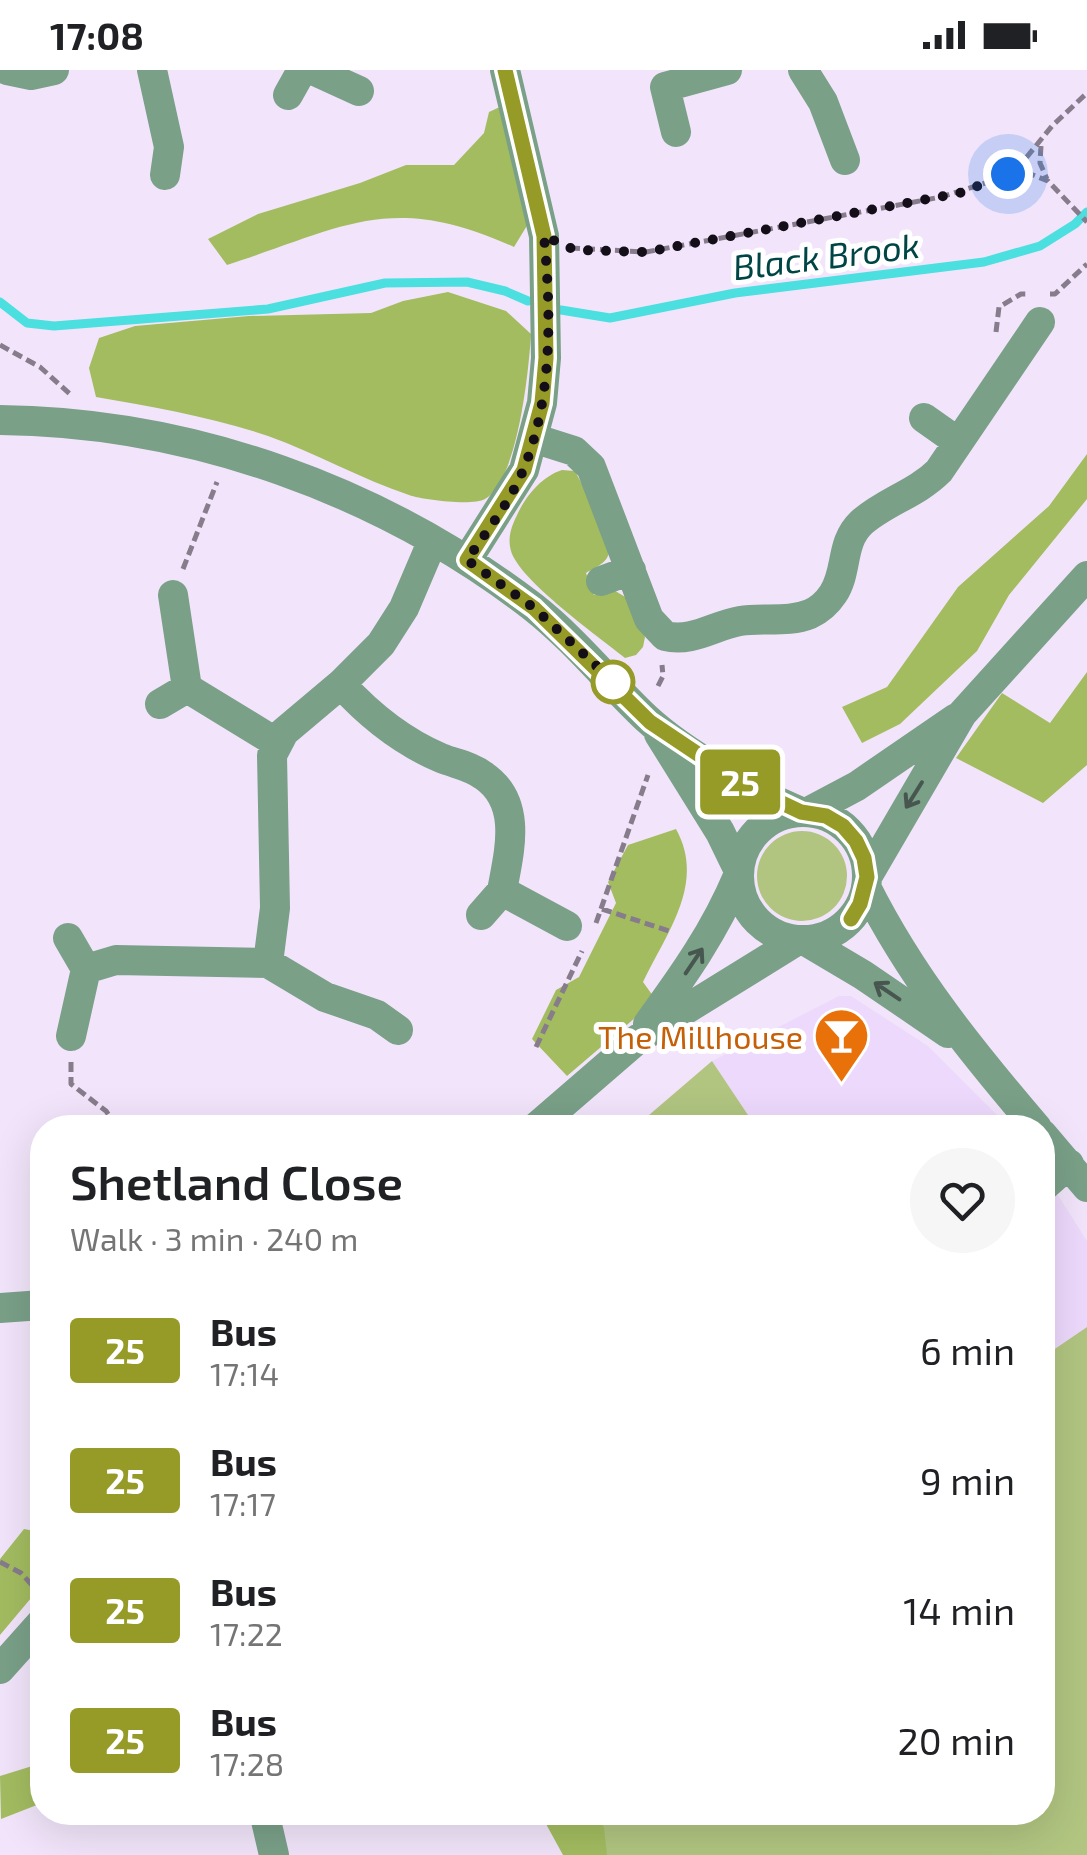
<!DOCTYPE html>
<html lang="en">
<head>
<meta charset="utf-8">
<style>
  :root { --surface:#fff; --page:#f6f6f6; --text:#202124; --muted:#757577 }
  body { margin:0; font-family:"Exo 2",sans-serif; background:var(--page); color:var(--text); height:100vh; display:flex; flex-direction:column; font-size:38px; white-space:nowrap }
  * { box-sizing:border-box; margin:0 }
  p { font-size:32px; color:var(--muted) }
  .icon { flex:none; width:55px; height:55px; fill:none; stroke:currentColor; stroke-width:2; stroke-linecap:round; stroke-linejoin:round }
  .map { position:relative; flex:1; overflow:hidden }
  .drawer { position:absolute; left:30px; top:1045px; width:1025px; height:710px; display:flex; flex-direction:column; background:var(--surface); border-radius:40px; box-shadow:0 10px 40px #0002 }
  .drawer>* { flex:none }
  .badge { padding:0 20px; border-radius:8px; font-size:35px; line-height:65px }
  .you { position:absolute; width:50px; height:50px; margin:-25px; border:8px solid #fff; border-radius:50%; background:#1a73e8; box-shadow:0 0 0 15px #1a73e833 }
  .map>.badge { position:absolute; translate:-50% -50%; box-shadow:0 0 0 5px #fff }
  .round { display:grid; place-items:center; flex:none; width:105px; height:105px; border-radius:52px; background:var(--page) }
  .summary { display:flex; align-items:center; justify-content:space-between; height:170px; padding:0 40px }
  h1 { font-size:48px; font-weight:600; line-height:75px }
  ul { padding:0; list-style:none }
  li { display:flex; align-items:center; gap:30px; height:130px; padding:0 40px }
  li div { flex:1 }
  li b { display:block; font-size:38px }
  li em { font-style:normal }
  li .badge { min-width:110px; font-weight:700; text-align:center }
  .status { display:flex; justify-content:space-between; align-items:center; height:70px; padding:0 50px; background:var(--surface); direction:ltr }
  .status svg { height:28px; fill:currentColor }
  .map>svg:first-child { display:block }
</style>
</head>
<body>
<div class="status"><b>17:08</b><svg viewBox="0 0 49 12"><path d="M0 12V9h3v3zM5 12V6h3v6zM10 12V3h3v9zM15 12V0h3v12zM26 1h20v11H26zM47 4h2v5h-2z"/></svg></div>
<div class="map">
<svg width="1087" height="1785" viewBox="0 0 1087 1785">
  <rect width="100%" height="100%" fill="#f2e5fb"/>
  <path fill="#edd9fc" d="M 839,926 L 851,926 L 928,976 L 1009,1057 L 756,1057 L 712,991 Z
    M 1042,1100 L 1087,1171 L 1087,1257 L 1043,1287 Z"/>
  <path fill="#b1c581" d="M757 806a45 45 0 1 1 90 0a45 45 0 1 1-90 0Z
    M 712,991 L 756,1057 L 635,1057 Z
    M 1087,1257 L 1087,1785 L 588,1785 L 568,1743 L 1042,1742 L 1043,1287 Z"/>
  <path fill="#a3bc60" d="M 504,35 L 528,154 L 514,177 C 390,121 345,157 227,195 L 208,169 L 258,144 L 360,113 L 406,95 L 454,95 L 484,63 L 489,42 Z
    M 448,222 L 506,241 L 531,264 C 529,299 518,411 485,429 C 473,436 423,430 409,425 C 361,409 316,383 268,366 C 212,347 153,337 96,327 L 89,298 L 99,268 L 135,256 L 249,246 L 371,243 L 403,231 Z
    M 1087,384 L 1087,429 L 1009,525 L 977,581 L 900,654 L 862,673 L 842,637 L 887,617 L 958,517 L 1049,436 Z
    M 562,400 L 575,401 C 584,419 612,462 609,482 C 608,493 594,498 586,503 L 594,525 L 612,519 L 627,528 L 645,567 L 643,577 L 636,585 L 625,588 C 598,566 520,511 511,481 C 507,467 512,455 518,443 C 527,424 543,406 562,400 Z
    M 1087,602 L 1087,695 L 1043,733 L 956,688 L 1002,623 L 1050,653 Z
    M 676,759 C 706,813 667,862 643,912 L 656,930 L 567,1006 L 532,969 L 556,920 L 579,907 L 616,833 L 608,812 L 628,775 Z
    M 24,1459 L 40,1462 L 42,1460 L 42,1515 L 0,1565 L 0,1489 Z
    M 42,1693 L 42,1733 L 1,1749 L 0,1706 Z
    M 540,1743 L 596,1743 L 604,1758 L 607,1785 L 563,1785 Z"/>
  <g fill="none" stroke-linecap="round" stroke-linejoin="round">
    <path stroke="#4cdfdf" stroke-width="9" d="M 0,232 L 27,253 L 54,256 L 268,239 L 385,213 L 467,212 L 505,221 L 528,231
      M 561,240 L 610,248 L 735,223 L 984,192 L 1040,176 L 1075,154 L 1087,142"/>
    <path stroke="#867c8c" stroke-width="5" stroke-dasharray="10 5" stroke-linecap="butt" d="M 1041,76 L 1040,93 L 1047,109
      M 1017,99 L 1052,56 L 1087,23
      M 570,178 L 646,182 L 941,127 L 1023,101 L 1048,111 L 1087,152
      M 1050,224 L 1055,224 L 1087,194
      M 996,262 L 999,237 L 1021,224 L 1029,224
      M 0,275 L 40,297 L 70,324
      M 183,499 L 217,412
      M 658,616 L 663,606 L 662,595
      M 602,839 L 672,862
      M 596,853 L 648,705
      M 536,977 L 582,881
      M 71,992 L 71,1014 L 106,1041 L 118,1058
      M 0,1492 L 21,1503 L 41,1525"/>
    <path stroke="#7aa088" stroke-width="30" d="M 7,0 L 31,5 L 54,0
      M 152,0 L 169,77 L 165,105
      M 313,0 L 359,21
      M 803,0 L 823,32 L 845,90
      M 288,25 L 302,0
      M 676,62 L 665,17 L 727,0
      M 924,348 L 958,372
      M 0,350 C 191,352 381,420 533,537 C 575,570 608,612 646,648 C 685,684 752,721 801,742
      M 533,368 L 574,381 L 591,397 L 649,549 L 665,566 C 692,573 715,555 740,551 C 763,547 788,553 810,544 C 819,540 827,533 833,524 C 848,502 840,473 861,453 C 884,432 916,424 939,401 L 1040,252
      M 467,490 L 524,400 L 542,333 L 546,288 L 544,166 L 505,0
      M 601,511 L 631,500
      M 173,525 L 187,618
      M 341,614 C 370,646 401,671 441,688 C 456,694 471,696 484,706 C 523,733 509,782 502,821
      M 160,634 L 187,618 L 277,673
      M 659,664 L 720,762 L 738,799
      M 808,742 L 857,716 L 956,648
      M739 806a64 64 0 1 1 128 0a64 64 0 1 1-128 0Z
      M 867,807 L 962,644 L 1087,506
      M 866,817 C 911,907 972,982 1037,1058
      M 481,845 L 502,821 L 567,856
      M 68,868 L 86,899 L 71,966
      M 804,870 L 863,905 L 948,963
      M 268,893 L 275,838 L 272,685 L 284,662 L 341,614 L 381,574 L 404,538 L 433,470
      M 86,899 L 116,890 L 268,893 L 325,927 L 377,945 L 398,960
      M 648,954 C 683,906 715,861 738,806
      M 535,1058 L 638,969 L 798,870
      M 1042,1064 L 1087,1117
      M 1042,1118 L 1069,1094
      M 0,1238 L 42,1235
      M 0,1599 L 42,1552
      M 264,1742 L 274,1785"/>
  </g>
  <defs><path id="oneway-shaft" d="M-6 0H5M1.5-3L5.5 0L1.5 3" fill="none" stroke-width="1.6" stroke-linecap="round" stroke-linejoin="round" transform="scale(2.5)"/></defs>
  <g stroke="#475750">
    <use href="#oneway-shaft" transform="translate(914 725) rotate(122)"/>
    <use href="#oneway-shaft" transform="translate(694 891) rotate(-56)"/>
    <use href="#oneway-shaft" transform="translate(887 921) rotate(-146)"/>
  </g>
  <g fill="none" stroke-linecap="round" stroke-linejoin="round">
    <defs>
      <path id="line" d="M 505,0 L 544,166 L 546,288 L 542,333 L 524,400 L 467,490 L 534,538 L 650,652 L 744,715 L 801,742 L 826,746 L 843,756 L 856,771 L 864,788 L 867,807 L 860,834 L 851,849"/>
    </defs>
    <use href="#line" stroke="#fff" stroke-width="22"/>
    <use href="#line" stroke="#969a27" stroke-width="15"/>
    <path stroke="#140e18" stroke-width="10" stroke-dasharray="0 18" d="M 613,612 L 618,616 L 534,538 L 467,490 C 487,461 511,431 524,398 C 553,327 551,241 544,166 L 575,180 L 646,182 L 960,123 L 1008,104"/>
  </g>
  <defs>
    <symbol id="bar-pin" viewBox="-11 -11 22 30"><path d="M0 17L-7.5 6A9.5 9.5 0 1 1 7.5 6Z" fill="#e8710a" stroke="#fff"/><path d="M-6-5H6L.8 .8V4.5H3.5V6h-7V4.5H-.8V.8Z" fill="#fff"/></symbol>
  </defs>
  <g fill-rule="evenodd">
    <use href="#bar-pin" x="810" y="934" width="63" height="86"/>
  </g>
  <circle fill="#fff" stroke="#969a27" stroke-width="5" cx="613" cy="612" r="20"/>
  <g text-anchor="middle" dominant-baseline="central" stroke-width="10" stroke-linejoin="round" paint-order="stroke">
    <g font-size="32" fill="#c56008" stroke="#fff" text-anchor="end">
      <text x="803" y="966">The Millhouse</text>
    </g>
    <g font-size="35" font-style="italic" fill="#004545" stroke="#fff">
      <text transform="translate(826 185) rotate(-7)">Black Brook</text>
    </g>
  </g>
</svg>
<div class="you" style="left:1008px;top:104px"></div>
<b class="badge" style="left:740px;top:712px;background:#969a27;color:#fff">25</b>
<section class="drawer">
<div class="summary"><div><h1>Shetland Close</h1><p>Walk · 3 min · 240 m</p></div><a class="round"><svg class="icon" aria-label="heart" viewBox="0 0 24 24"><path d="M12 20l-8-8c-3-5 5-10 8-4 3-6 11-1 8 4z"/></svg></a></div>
<ul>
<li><span class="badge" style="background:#969a27;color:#fff">25</span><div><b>Bus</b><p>17:14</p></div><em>6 min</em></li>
<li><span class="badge" style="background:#969a27;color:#fff">25</span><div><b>Bus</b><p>17:17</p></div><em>9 min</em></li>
<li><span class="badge" style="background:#969a27;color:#fff">25</span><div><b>Bus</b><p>17:22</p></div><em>14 min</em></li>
<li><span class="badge" style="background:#969a27;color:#fff">25</span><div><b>Bus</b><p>17:28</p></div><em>20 min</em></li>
</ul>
</section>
</div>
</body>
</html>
